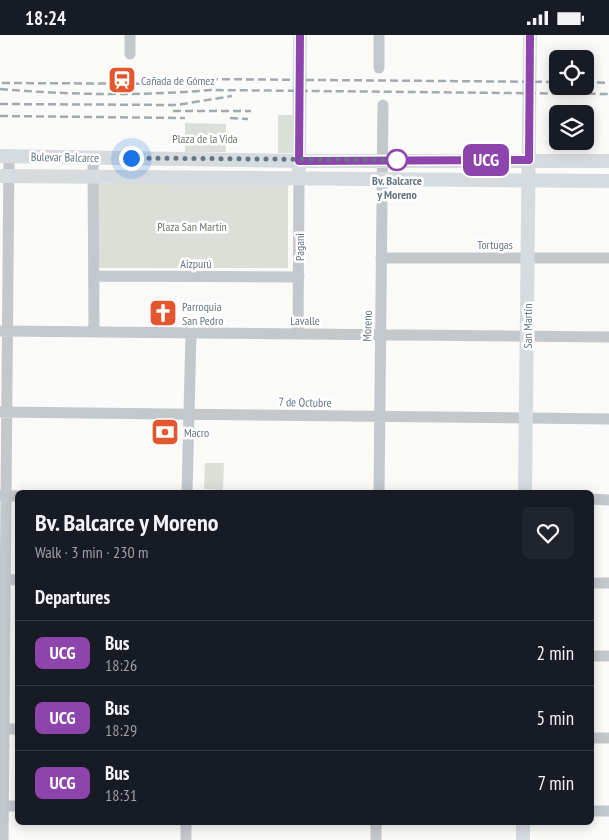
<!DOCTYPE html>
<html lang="en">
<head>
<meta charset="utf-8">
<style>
  :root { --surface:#171b24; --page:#20242c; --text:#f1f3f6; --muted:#9ea1a6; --line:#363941 }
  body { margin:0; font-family:"PT Sans Narrow",sans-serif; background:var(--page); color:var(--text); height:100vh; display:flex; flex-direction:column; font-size:19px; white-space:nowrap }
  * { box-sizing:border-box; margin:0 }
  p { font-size:16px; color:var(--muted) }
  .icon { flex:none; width:28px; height:28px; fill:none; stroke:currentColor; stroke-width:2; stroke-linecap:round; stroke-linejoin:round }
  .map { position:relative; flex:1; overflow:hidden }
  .details { position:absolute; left:15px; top:455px; width:579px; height:335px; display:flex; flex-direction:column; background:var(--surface); border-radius:8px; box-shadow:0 2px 12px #0003 }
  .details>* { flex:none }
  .badge { padding:0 10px; border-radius:8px; font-size:18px; line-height:32px }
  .fabs { position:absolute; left:549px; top:15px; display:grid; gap:10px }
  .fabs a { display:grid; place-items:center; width:45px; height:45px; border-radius:8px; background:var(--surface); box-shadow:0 2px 12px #0003; font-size:25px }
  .you { position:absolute; width:25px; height:25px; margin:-12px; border:4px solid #fff; border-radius:50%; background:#1a73e8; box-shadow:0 0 0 8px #1a73e833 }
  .map>.badge { position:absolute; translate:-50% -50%; box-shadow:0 0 0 2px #fff }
  h2 { padding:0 20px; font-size:19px; line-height:45px }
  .round { display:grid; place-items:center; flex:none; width:52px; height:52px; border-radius:8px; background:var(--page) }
  .overview { display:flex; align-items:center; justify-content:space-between; height:85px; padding:0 20px }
  h1 { font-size:24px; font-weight:800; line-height:38px }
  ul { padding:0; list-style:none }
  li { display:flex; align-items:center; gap:15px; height:65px; padding:0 20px; border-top:1px solid var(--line) }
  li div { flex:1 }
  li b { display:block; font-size:19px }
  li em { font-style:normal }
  li .badge { min-width:55px; font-weight:700; text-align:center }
  .status { display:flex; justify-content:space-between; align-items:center; height:35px; padding:0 25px; background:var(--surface); direction:ltr }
  .status svg { height:14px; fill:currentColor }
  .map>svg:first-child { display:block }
</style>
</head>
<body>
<div class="status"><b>18:24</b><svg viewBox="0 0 49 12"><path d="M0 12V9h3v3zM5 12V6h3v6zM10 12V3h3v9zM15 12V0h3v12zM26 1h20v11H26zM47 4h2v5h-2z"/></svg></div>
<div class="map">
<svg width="609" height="805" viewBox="0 0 609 805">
  <rect width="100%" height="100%" fill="#fafaf8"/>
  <path fill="#dadfd7" d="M 278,80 L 293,80 L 293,118 L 278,118 Z
    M 185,88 L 226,89 L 226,117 L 185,117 Z
    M 97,149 L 288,149 L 288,233 L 97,233 Z
    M 205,428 L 224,428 L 223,455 L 204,454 Z"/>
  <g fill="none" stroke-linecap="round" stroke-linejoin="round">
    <path stroke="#c3c8cc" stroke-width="11" d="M 130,0 L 130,19
      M 379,0 L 379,33
      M 93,122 L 94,297
      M 381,223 L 609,223
      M 94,241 L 299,242
      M 1,296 L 609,302
      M 298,299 L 299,143
      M 1,377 L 609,384
      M 187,458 L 191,298
      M 379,458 L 383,70
      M 0,461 L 18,461
      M 591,464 L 609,465
      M 0,544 L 18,545
      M 591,548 L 609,548
      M 591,621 L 609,621
      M 0,694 L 18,694
      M 591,703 L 609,703
      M 0,771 L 18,771
      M 591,776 L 609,776
      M 3,805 L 9,121
      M 186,805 L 186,788
      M 376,805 L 376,788"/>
    <path stroke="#d6dbdf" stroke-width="14" d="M 0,121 L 299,126 L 609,126
      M 299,134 L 300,0
      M 0,141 L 609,146
      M 525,458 L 530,0
      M 523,788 L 523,805"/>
    <path stroke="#a2aab0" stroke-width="2.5" stroke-dasharray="8 4" stroke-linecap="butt" d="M 198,44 L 558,47
      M 585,47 L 609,48
      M 2,48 L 205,49
      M 0,54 C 70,60 141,61 211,55 L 609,59
      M 0,69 L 177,70 L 232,61
      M 173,76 L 251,76
      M 0,81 L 185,83
      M 230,83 L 248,84"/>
  </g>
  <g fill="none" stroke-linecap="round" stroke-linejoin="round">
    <defs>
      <path id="line" d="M 300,0 L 299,126 L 529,125 L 530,0"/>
    </defs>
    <use href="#line" stroke="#fff" stroke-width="11"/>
    <use href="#line" stroke="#8e44ad" stroke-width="8"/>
    <path stroke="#657683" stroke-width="5" stroke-dasharray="0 9" d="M 131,123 L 397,125"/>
  </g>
  <defs>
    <symbol id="station-square" viewBox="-11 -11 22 22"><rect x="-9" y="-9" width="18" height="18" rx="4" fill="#e4572e" stroke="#fff"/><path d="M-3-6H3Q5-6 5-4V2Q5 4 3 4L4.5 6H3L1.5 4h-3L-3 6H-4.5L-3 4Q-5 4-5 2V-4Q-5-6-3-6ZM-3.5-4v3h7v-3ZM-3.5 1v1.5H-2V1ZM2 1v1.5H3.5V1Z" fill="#fff"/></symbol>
    <symbol id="church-square" viewBox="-11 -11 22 22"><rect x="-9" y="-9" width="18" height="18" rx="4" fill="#e4572e" stroke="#fff"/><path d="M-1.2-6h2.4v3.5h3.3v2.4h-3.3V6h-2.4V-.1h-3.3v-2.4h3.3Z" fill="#fff"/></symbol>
    <symbol id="bank-square" viewBox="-11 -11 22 22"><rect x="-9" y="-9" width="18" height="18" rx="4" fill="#e4572e" stroke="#fff"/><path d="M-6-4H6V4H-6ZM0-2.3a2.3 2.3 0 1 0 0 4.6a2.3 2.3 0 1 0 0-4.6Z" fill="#fff"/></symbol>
  </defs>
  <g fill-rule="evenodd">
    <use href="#station-square" x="106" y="29" width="32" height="32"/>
    <use href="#church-square" x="147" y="262" width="32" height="32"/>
    <use href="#bank-square" x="149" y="381" width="32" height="32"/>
  </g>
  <circle fill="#fff" stroke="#8e44ad" stroke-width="2.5" cx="397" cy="125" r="10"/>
  <g text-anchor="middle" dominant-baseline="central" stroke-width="5" stroke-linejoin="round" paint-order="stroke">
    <g font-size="12" fill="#657683" stroke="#fff" text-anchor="start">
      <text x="141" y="45">Cañada de Gómez</text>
      <text x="182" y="271">Parroquia<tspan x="182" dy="14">San Pedro</tspan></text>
      <text x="184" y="397">Macro</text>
    </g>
    <g font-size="12" fill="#687a64" stroke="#fff">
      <text x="205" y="103">Plaza de la Vida</text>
      <text x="192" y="191">Plaza San Martín</text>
    </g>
    <g font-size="12" fill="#657683" stroke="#fff">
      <text transform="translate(65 122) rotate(1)">Bulevar Balcarce</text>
      <text x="495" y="209">Tortugas</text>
      <text transform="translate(299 212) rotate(-90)">Pagani</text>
      <text x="196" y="228">Aizpurú</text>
      <text x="305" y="285">Lavalle</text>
      <text transform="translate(367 291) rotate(-89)">Moreno</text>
      <text transform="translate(527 291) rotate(-90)">San Martín</text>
      <text transform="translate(305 367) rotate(1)">7 de Octubre</text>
    </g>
    <g font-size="12" font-weight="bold" fill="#657683" stroke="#fff">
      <text x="397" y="145">Bv. Balcarce<tspan x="397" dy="14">y Moreno</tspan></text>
    </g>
  </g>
</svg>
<div class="fabs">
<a><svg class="icon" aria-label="locate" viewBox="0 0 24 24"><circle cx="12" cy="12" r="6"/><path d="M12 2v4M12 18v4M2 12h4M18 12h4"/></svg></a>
<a><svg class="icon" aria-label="layers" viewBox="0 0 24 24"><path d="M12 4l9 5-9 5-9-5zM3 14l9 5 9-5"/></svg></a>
</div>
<div class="you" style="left:131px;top:123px"></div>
<b class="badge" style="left:486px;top:125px;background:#8e44ad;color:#fff">UCG</b>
<section class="details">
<div class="overview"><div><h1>Bv. Balcarce y Moreno</h1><p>Walk · 3 min · 230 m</p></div><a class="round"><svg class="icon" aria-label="heart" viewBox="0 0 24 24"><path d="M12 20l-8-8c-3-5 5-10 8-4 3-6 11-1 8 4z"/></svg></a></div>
<h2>Departures</h2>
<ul>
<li><span class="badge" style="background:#8e44ad;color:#fff">UCG</span><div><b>Bus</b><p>18:26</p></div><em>2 min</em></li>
<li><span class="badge" style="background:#8e44ad;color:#fff">UCG</span><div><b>Bus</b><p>18:29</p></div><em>5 min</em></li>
<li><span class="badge" style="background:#8e44ad;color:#fff">UCG</span><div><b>Bus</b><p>18:31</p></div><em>7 min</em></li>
</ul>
</section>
</div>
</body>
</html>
